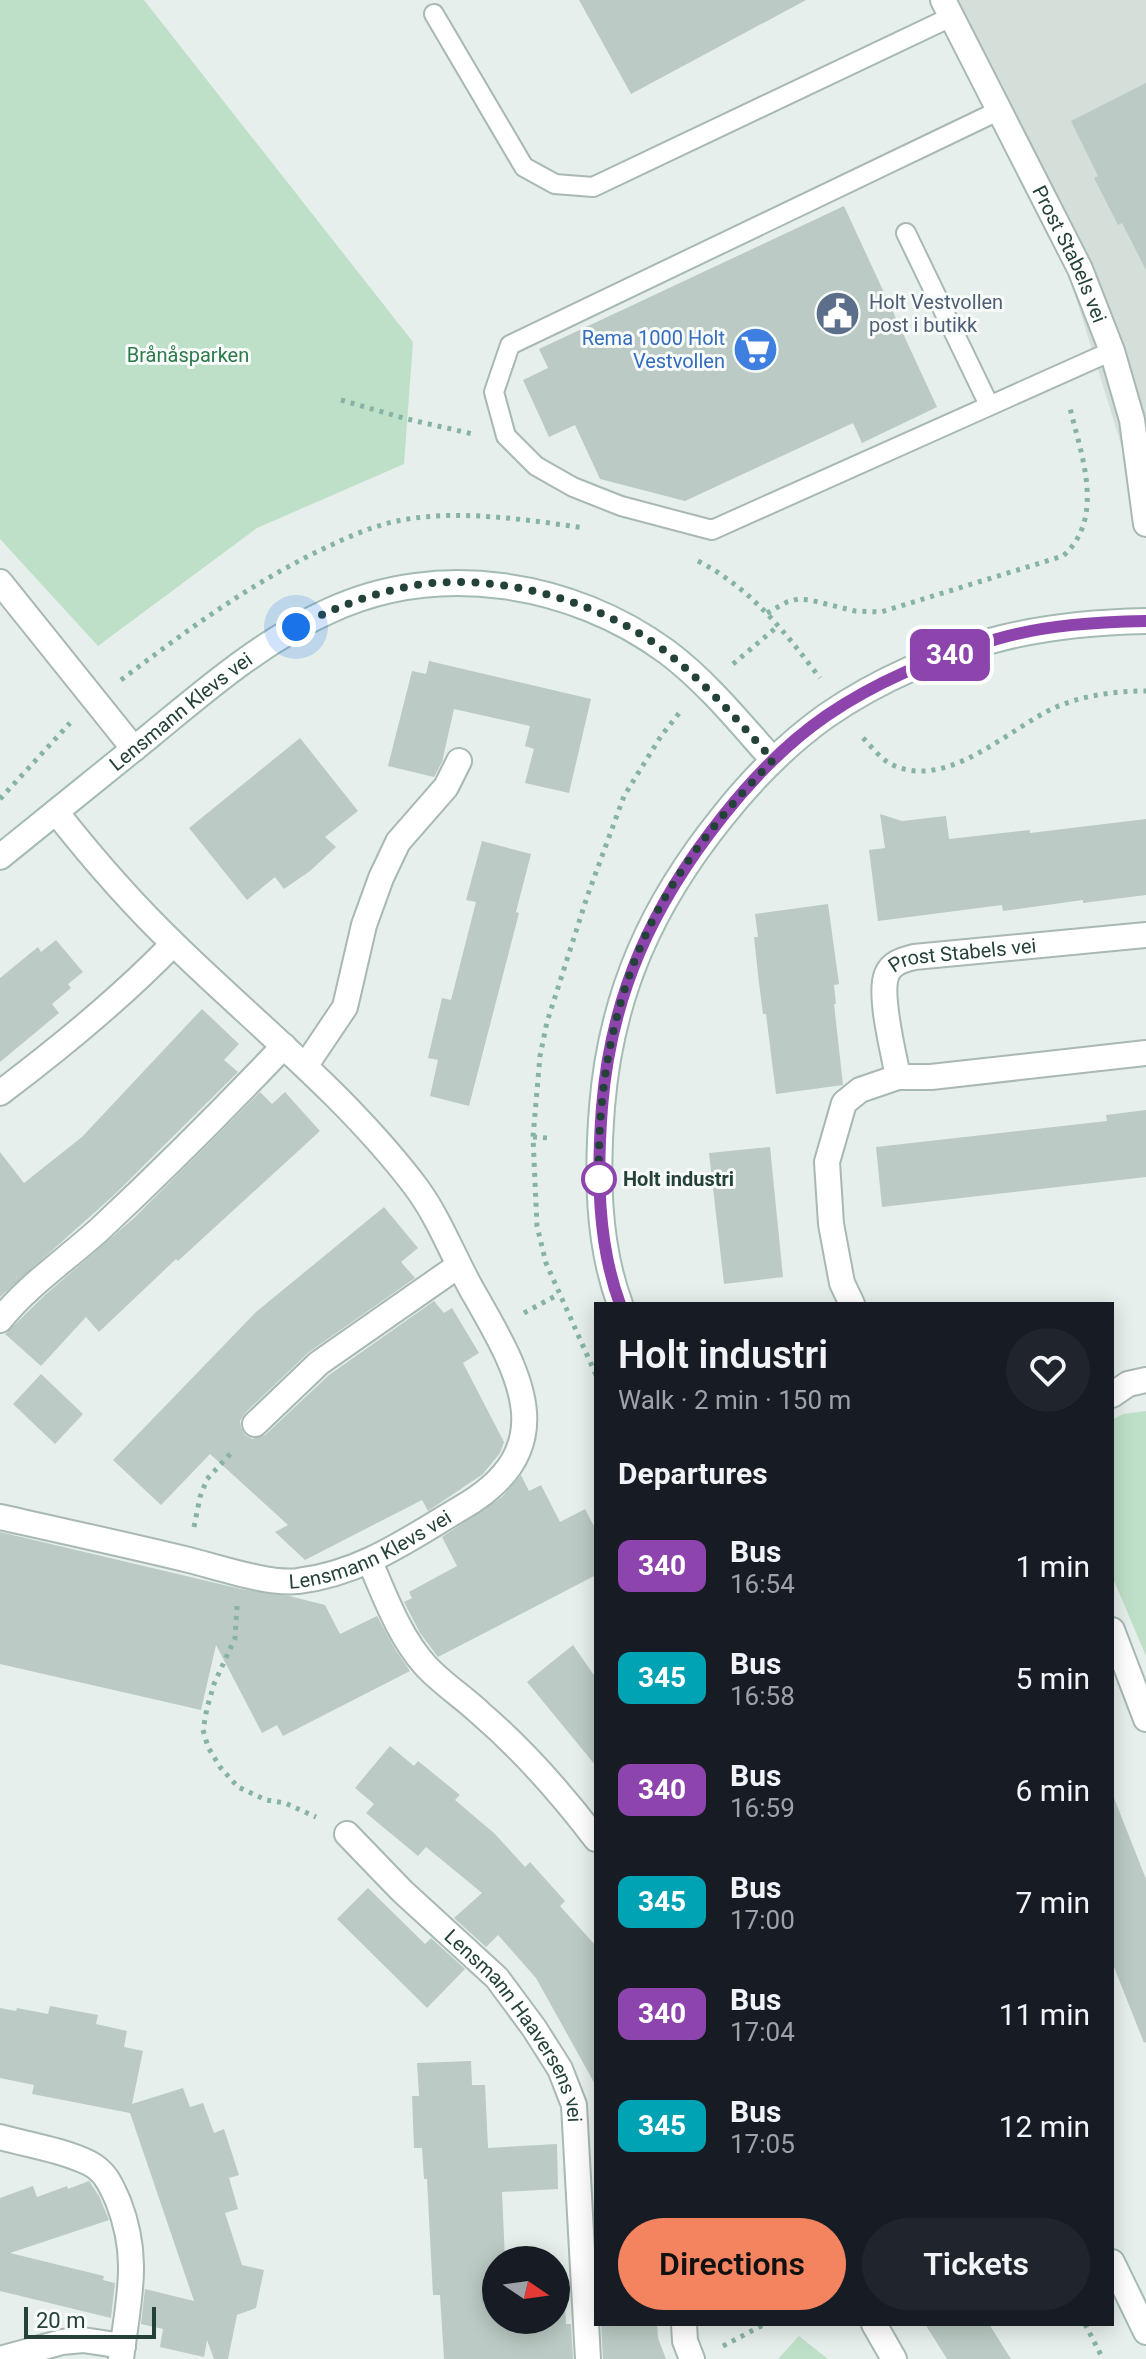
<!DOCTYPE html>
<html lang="en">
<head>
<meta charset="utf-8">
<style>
  :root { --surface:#171b24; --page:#20242c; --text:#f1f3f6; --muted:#9ea1a6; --accent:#f4845f }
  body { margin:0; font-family:Roboto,sans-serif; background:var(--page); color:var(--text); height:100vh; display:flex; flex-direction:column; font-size:30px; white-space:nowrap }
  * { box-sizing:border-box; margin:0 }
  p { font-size:26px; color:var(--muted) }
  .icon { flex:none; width:44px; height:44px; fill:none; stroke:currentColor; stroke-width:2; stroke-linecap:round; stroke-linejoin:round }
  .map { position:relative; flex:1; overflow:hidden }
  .side { position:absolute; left:594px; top:1302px; width:520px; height:1024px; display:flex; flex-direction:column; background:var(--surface); border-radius:0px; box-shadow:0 4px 20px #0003 }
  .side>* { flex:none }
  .badge { padding:0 16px; border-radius:12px; font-size:28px; line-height:52px }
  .needle { width:52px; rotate:103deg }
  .controls { position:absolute; left:482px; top:2246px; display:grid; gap:16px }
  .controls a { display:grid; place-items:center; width:88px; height:88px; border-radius:50%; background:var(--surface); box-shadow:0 4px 20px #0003; font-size:40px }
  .scale { position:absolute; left:24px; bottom:20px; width:132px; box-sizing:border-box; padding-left:8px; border:4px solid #24423a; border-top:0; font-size:22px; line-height:28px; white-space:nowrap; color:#24423a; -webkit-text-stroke:6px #f7fbf9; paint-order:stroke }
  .you { position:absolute; width:40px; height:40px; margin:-20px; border:6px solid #fff; border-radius:50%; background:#1a73e8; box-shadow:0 0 0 12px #1a73e833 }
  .map>.badge { position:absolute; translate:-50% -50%; box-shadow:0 0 0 4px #fff }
  h2 { padding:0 24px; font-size:30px; line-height:72px }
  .round { display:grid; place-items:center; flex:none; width:84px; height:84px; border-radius:42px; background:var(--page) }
  .head { display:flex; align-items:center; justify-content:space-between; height:136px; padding:0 24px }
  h1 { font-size:38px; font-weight:600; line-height:60px }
  .primary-button { display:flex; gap:16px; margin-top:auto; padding:16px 24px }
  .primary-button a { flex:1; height:92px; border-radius:48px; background:var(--accent); color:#111; font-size:32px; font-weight:600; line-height:92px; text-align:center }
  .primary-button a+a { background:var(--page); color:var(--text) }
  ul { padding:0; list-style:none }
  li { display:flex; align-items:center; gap:24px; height:112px; padding:0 24px }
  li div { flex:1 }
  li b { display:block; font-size:30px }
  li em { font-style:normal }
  li .badge { min-width:88px; font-weight:700; text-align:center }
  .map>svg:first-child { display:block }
</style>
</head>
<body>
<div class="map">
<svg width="1146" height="2359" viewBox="0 0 1146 2359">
  <rect width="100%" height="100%" fill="#e6efeb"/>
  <path fill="#d4dfda" d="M 953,0 L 1146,0 L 1146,526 L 1065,262 Z"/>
  <path fill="#bfe0c8" d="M 0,0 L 144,0 L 413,342 L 404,464 L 257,528 L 98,646 L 0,539 Z
    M 1146,1411 L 1146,1656 L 1112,1576 L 1112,1420 L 1123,1414 Z
    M 799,2336 L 828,2359 L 778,2359 Z"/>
  <path fill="#bbcac4" d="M 579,0 L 806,0 L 631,94 Z
    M 1146,83 L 1146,270 L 1122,223 L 1118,225 L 1094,178 L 1098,176 L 1071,121 Z
    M 844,206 L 937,407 L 862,443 L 853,423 L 685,501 L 600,479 L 575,425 L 549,437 L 523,380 L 548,368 L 539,349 Z
    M 429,661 L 591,699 L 569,793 L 525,783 L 534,749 L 525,746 L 530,726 L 454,709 L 442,762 L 434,777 L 388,766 L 412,671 L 426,674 Z
    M 300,738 L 358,811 L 325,837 L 336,847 L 310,871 L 284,889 L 275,877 L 247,900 L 189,828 Z
    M 880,814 L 902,821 L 946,816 L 949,839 L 1030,830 L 1030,833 L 1146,819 L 1146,895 L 1083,903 L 1083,900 L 1003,911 L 1002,905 L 878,921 L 869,850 L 885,848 Z
    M 482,841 L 531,854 L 516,912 L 519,913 L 469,1106 L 430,1096 L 438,1060 L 428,1058 L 442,998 L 451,1000 L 476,902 L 466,900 Z
    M 828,904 L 839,984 L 834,985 L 836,1004 L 834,1004 L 843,1085 L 776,1094 L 766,1014 L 763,1014 L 759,983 L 754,937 L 758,937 L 755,914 Z
    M 56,940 L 83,972 L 68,984 L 71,988 L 52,1004 L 59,1013 L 0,1062 L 0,978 L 38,947 L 41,952 Z
    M 202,1009 L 239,1044 L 224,1060 L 238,1072 L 113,1196 L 0,1297 L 0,1152 L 24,1183 L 82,1137 Z
    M 260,1092 L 272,1104 L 285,1092 L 320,1131 L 178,1261 L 176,1259 L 99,1332 L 86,1317 L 41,1366 L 5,1334 L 45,1295 L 134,1218 Z
    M 1146,1110 L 1146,1177 L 882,1207 L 876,1147 L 1107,1121 L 1106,1115 Z
    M 770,1147 L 783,1277 L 724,1284 L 709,1153 Z
    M 384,1207 L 418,1248 L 401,1262 L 415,1278 L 309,1352 L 245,1413 L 240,1421 L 241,1428 L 245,1435 L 252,1439 L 265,1435 L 329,1375 L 434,1301 L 444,1313 L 452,1308 L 479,1353 L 463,1363 L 504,1442 L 500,1453 L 483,1474 L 428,1511 L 422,1500 L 305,1560 L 275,1532 L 288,1525 L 210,1454 L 161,1505 L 113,1460 L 256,1312 Z
    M 41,1374 L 83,1414 L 55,1444 L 13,1404 Z
    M 521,1475 L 529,1491 L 541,1485 L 560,1522 L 585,1509 L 596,1530 L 596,1575 L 438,1657 L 420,1633 L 404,1602 L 412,1598 L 409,1592 L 457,1566 L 442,1537 L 502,1497 Z
    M 0,1532 L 241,1589 L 289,1596 L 325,1605 L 340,1634 L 377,1616 L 395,1649 L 410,1671 L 283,1736 L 277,1725 L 262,1733 L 216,1645 L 201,1710 L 0,1664 Z
    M 573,1645 L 596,1678 L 596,1766 L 527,1682 Z
    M 390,1746 L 414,1766 L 418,1761 L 460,1795 L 455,1800 L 495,1834 L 525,1867 L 530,1862 L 565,1901 L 560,1906 L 596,1946 L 596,2086 L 536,1978 L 498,1935 L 486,1947 L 454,1918 L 482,1893 L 426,1847 L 418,1856 L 366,1813 L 374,1804 L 355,1788 Z
    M 1114,1798 L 1146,1879 L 1146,2042 L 1144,2043 L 1112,1962 L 1112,1799 Z
    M 368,1888 L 425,1944 L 431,1938 L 465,1969 L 427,2008 L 337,1919 Z
    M 50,2006 L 98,2015 L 96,2024 L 127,2031 L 124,2047 L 143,2051 L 132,2104 L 183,2088 L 190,2107 L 203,2103 L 214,2133 L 224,2129 L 239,2175 L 229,2178 L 238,2209 L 225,2213 L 242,2265 L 264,2270 L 256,2308 L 237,2315 L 228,2359 L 214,2359 L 207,2340 L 204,2357 L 160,2347 L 163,2329 L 141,2324 L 145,2289 L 194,2301 L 130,2113 L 32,2094 L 34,2085 L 0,2078 L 0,2008 L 16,2011 L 17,2008 L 48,2014 Z
    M 471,2061 L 472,2085 L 485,2085 L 488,2148 L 557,2144 L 558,2189 L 502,2192 L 505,2260 L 496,2260 L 496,2320 L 556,2320 L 556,2290 L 564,2290 L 566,2324 L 571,2324 L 573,2359 L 444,2359 L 440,2295 L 433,2295 L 427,2179 L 424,2179 L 422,2148 L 414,2148 L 412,2096 L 419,2096 L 417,2063 Z
    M 89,2181 L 99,2196 L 109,2220 L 10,2253 L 104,2276 L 103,2280 L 115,2283 L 111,2318 L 0,2291 L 0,2198 L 33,2186 L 37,2197 L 67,2186 L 68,2189 Z
    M 601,2324 L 657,2324 L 658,2338 L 666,2359 L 603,2359 Z
    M 925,2324 L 989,2324 L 1011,2359 L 947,2359 Z"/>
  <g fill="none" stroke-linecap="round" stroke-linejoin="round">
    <defs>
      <path id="lane" d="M 434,14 L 524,167 L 555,184 L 593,187 L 951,17
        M 998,111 L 510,345 L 494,392 L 506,436 L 536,466 L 573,487 L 621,506 L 712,530 L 1112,351
        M 906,233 L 989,405"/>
      <g id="street">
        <path id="s1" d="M 943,0 L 1080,269 L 1112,351 L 1132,420 L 1146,524"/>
        <path d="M 0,582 L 134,749"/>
        <path d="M 306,1065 L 345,1007 L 364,925 L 381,878 L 398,842 L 446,787 L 459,761"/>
        <path id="s2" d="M 898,1077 C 894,1054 878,994 887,974 C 892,962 904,960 914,957 L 1146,935"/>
        <path d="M 0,1093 C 61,1047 120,999 173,944"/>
        <path d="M 852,1304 L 842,1283 L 831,1224 L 827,1162 L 844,1103 L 860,1090 L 898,1077 L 931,1077 L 1146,1053"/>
        <path d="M 0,1320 C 28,1285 67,1259 100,1229 C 163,1170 224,1109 284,1046"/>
        <path d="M 1112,1395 L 1128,1384 L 1146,1380"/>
        <path d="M 255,1424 L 319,1363 L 458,1266"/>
        <path id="s3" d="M 0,1517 C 63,1531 127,1545 189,1560 C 217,1567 271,1585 298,1581 C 362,1573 407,1540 461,1508 C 566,1448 519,1372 472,1290 C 453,1256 439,1218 416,1187 C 347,1096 257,1025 176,946 C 133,905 93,859 56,812"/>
        <path d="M 370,1562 C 385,1596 399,1636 425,1665 C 441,1683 462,1696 480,1713 C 524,1751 561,1793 596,1839"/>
        <path d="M 1112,1630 L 1146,1719"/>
        <path id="s4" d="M 347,1834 L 402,1891 L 497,1978 L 534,2028 L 560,2069 L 574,2105 L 588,2359"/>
        <path d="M 0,2137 C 29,2145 62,2150 89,2163 C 105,2171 111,2185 118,2201 C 141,2259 128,2300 121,2359"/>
        <path d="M 684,2324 L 685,2341 L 692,2359"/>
        <path d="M 874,2324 L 894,2359"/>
        <path d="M 0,2359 L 62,2342 L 83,2340 L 123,2346"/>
      </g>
      <g id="secondary">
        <path id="s5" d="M 0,857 C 50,816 101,776 151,735 C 207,689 262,641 329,611 C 438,560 572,582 667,652 C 707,682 740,723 773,760"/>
        <path d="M 620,1304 C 597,1242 597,1172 602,1107 C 611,994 652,904 723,816 C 753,778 787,744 826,716 C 878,680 942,652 1002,638 C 1050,626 1097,622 1146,621"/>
        <path d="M 1112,2262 L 1146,2332"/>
      </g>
    </defs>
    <use href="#lane" stroke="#a8b8b2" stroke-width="22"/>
    <use href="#street" stroke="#a8b8b2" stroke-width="28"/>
    <use href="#secondary" stroke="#a4bbb3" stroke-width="28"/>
    <path stroke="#86b3a5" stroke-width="5" stroke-dasharray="4 6" stroke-linecap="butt" d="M 341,400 L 407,419 L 473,434
      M 698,561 C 752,589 784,631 820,678
      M 767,613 L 787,602 L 798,599 L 810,600 L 855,611 L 881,612 L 1063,556 C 1107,517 1080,452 1069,404
      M 733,664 L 778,626
      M 121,680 C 186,631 252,582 327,547 C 352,535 380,523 408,519 C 465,510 528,520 585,528
      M 863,738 C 873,748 882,761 895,766 C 950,789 1009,728 1056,707 C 1085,695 1115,691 1146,691
      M 0,799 L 70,723
      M 533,1137 L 549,1138
      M 524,1313 L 559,1294
      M 596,1375 L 546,1263 L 537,1226 L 533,1137 L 540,1056 L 547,1022 L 587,897 L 624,796 L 661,736 L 680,712
      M 194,1527 L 200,1497 L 207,1479 L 234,1450
      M 237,1606 L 235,1638 L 214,1684 L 207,1708 L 203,1730 L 208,1747 L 220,1767 L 238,1787 L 266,1800 L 285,1803 L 316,1817
      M 1085,2324 L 1103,2359
      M 723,2346 L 765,2324"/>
    <use href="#lane" stroke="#fff" stroke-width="18"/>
    <use href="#street" stroke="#fff" stroke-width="24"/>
    <use href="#secondary" stroke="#fff" stroke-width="24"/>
  </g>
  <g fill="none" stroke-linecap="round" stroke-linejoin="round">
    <defs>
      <path id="line" d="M 620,1304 C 597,1242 597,1172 602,1107 C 611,994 653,904 723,816 C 753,778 787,743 826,716 C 877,681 938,656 997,639 C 1045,625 1096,622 1146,621"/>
    </defs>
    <use href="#line" stroke="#fff" stroke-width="18"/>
    <use href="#line" stroke="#8e44ad" stroke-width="12"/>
    <path stroke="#24423a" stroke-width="8" stroke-dasharray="0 14.4" d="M 296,627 C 334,608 374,592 417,585 C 500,572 605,602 670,655 C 708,686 740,723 773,760 C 725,810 679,865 649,928 C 612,1004 597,1095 599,1179"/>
  </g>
  <defs>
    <symbol id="civic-disc" viewBox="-11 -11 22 22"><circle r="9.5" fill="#5c6f8a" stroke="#f7fbf9"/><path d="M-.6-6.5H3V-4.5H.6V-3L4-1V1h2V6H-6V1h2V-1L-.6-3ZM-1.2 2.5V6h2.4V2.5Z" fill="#fff"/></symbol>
    <symbol id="supermarket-disc" viewBox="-11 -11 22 22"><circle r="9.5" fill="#3f7fe0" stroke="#f7fbf9"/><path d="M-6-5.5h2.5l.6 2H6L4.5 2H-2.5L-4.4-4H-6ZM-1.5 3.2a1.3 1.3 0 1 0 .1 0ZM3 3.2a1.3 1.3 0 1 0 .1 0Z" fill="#fff"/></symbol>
  </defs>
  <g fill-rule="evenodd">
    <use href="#civic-disc" x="812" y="288" width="51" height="51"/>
    <use href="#supermarket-disc" x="730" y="324" width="51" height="51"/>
  </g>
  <circle fill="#fff" stroke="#8e44ad" stroke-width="4" cx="599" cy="1179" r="16"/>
  <g text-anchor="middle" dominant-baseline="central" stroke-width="6" stroke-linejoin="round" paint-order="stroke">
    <g font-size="20" fill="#24423a" stroke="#f7fbf9">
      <text stroke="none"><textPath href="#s1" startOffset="284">Prost Stabels vei</textPath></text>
      <text stroke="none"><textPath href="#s5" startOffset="232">Lensmann Klevs vei</textPath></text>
      <text stroke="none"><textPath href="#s2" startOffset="186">Prost Stabels vei</textPath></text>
      <text stroke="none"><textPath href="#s3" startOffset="384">Lensmann Klevs vei</textPath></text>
      <text stroke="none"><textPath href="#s4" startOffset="258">Lensmann Haaversens vei</textPath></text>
    </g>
    <g font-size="20" fill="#4e5e75" stroke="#f7fbf9" text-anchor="start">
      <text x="869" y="302">Holt Vestvollen<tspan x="869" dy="23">post i butikk</tspan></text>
    </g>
    <g font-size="20" fill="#366cbe" stroke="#f7fbf9" text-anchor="end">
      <text x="725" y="338">Rema 1000 Holt<tspan x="725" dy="23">Vestvollen</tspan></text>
    </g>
    <g font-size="20" fill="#2d7a4b" stroke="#f7fbf9">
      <text x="188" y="355">Brånåsparken</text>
    </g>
    <g font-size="20" font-weight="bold" fill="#24423a" stroke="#f7fbf9" text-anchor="start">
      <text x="623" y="1179">Holt industri</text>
    </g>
  </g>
</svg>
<div class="controls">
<a><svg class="needle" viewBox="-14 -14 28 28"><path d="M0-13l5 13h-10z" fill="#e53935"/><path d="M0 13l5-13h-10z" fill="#9ea1a6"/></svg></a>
</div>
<div class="scale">20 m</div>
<div class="you" style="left:296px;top:627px"></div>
<b class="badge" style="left:950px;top:655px;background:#8e44ad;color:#fff">340</b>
<section class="side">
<div class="head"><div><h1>Holt industri</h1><p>Walk · 2 min · 150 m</p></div><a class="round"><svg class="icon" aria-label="heart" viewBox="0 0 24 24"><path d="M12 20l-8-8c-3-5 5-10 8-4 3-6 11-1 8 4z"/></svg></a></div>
<h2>Departures</h2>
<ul>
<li><span class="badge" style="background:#8e44ad;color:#fff">340</span><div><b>Bus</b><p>16:54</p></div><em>1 min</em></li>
<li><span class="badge" style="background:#00a3b4;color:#fff">345</span><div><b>Bus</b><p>16:58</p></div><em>5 min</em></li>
<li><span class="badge" style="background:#8e44ad;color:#fff">340</span><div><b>Bus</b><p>16:59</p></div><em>6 min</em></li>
<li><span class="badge" style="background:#00a3b4;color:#fff">345</span><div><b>Bus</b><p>17:00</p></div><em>7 min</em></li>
<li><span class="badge" style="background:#8e44ad;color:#fff">340</span><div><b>Bus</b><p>17:04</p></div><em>11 min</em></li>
<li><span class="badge" style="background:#00a3b4;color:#fff">345</span><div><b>Bus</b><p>17:05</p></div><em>12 min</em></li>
</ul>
<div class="primary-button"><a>Directions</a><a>Tickets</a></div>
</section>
</div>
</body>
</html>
